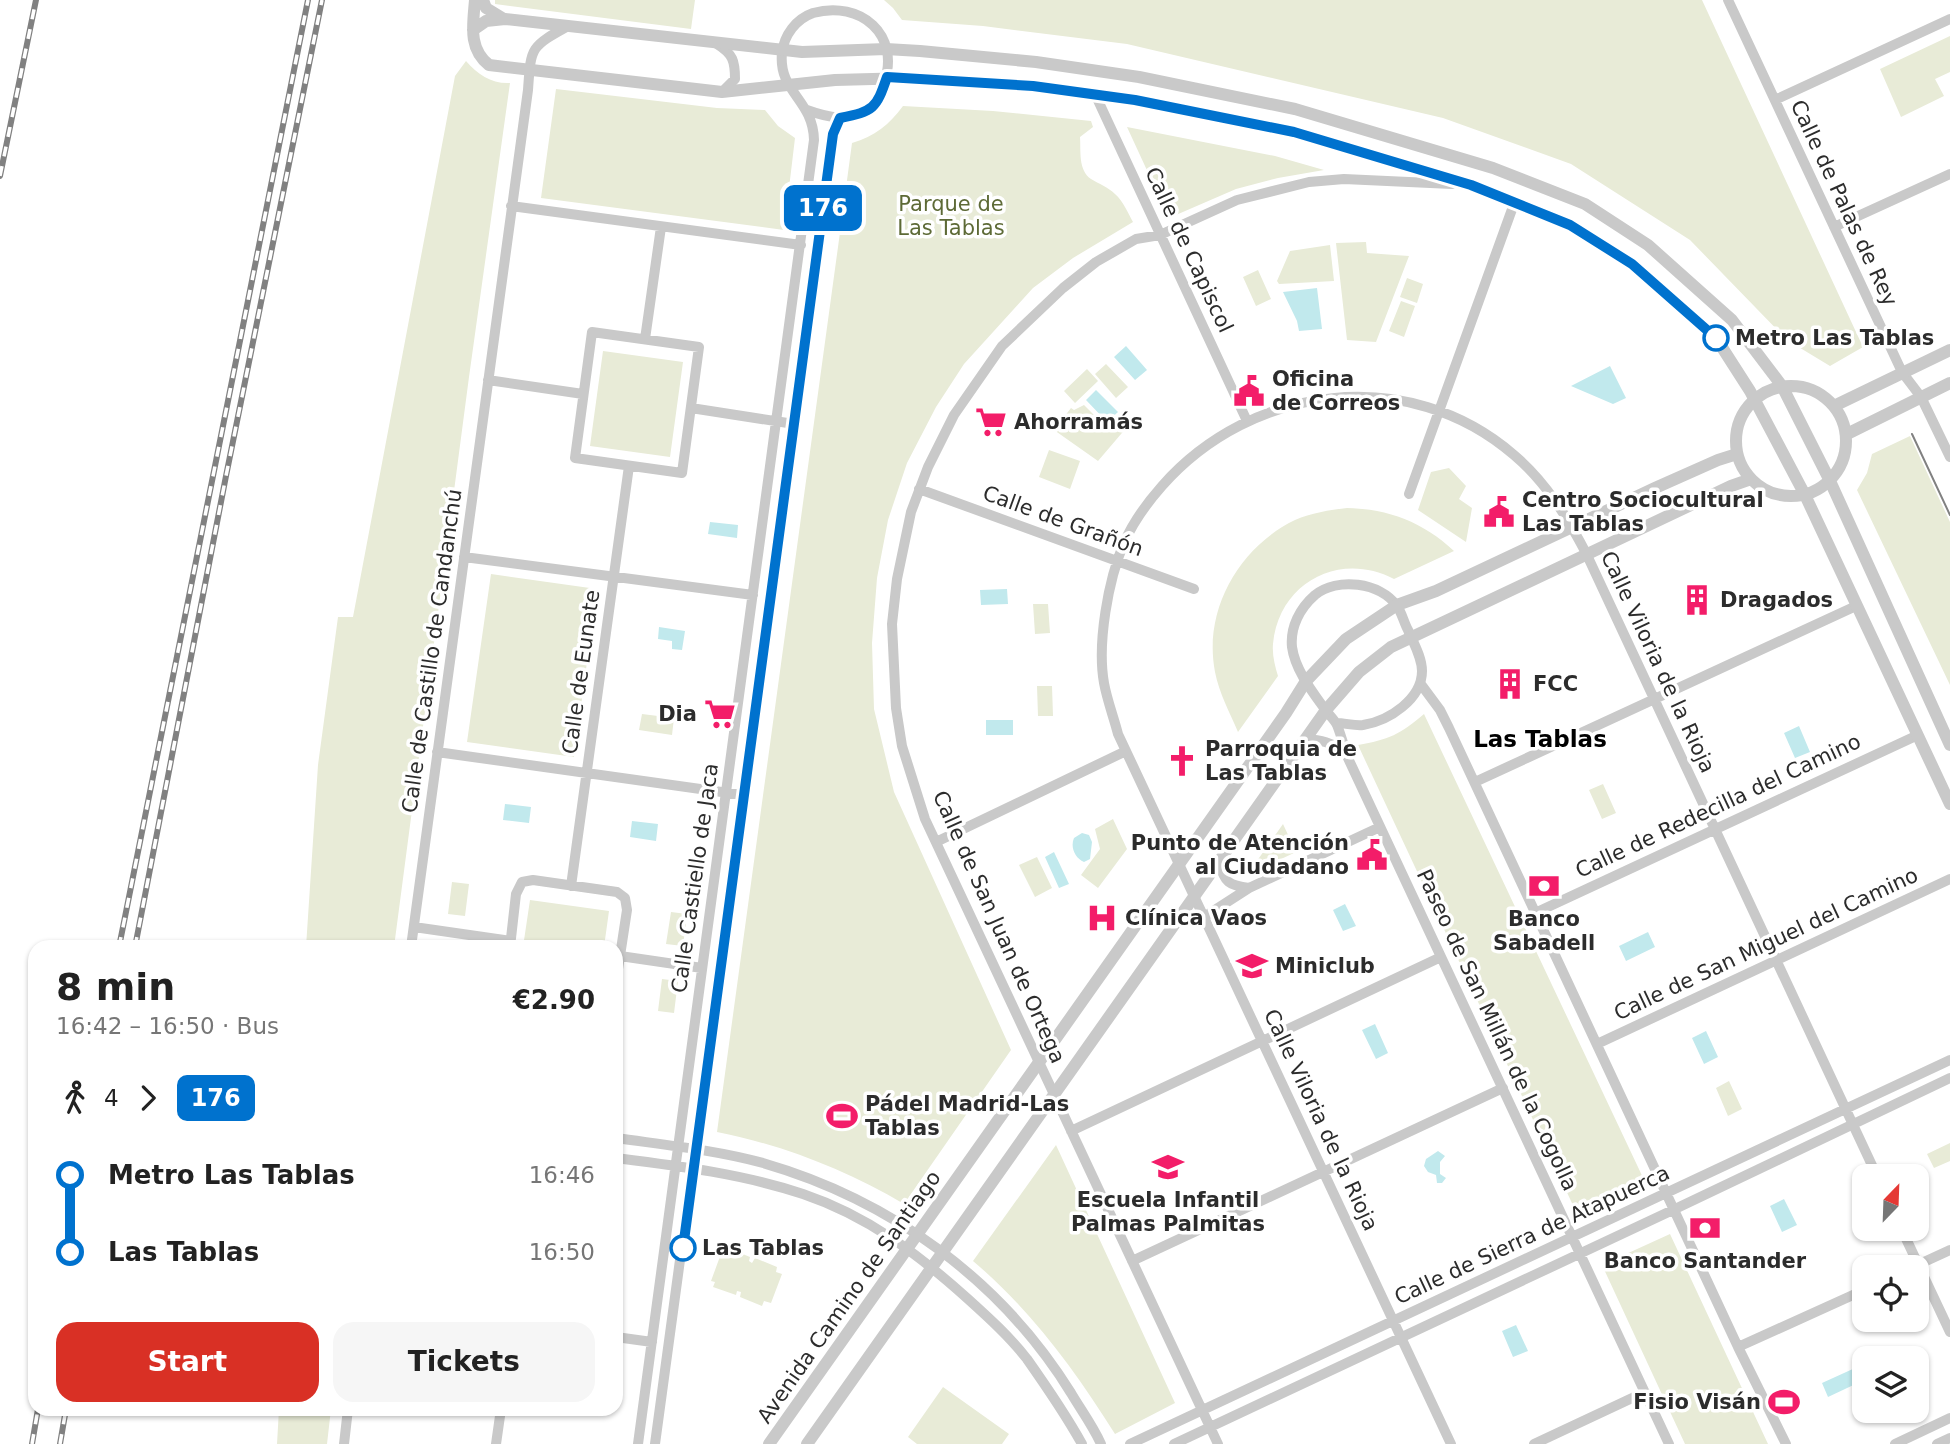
<!DOCTYPE html>
<html lang="en">
<head>
<meta charset="utf-8">
<style>
  :root { --surface:#fff; --page:#f6f6f6; --text:#222; --muted:#767676; --accent:#d93025 }
  body { margin:0; font-family:"DejaVu Sans",sans-serif; background:var(--page); color:var(--text); height:100vh; display:flex; flex-direction:column; font-size:26px; white-space:nowrap }
  * { box-sizing:border-box; margin:0 }
  p { font-size:23px; color:var(--muted) }
  .icon { flex:none; width:38px; height:38px; fill:none; stroke:currentColor; stroke-width:2; stroke-linecap:round; stroke-linejoin:round }
  .map { position:relative; flex:1; overflow:hidden }
  .drawer { position:absolute; left:28px; top:940px; width:595px; height:476px; display:flex; flex-direction:column; background:var(--surface); border-radius:21px; box-shadow:0 2px 5px #0004 }
  .drawer>* { flex:none }
  .badge { padding:0 14px; border-radius:10px; font-size:24px; line-height:46px }
  .needle { width:46px; rotate:23deg }
  .controls { position:absolute; left:1852px; top:1164px; display:grid; gap:14px }
  .controls a { display:grid; place-items:center; width:77px; height:77px; border-radius:14px; background:var(--surface); box-shadow:0 2px 5px #0004; font-size:35px }
  .map>.badge { position:absolute; translate:-50% -50%; box-shadow:0 0 0 4px #fff }
  .legs { display:flex; align-items:center; gap:10px; height:77px; padding:0 28px; font-size:23px }
  .legs p { margin-inline-start:auto }
  .summary { display:flex; align-items:center; justify-content:space-between; height:119px; padding:0 28px }
  h1 { font-size:38px; font-weight:800; line-height:52px }
  .action { display:flex; gap:14px; margin-top:auto; padding:14px 28px }
  .action a { flex:1; height:80px; border-radius:21px; background:var(--accent); color:#fff; font-size:28px; font-weight:800; line-height:80px; text-align:center }
  .action a+a { background:var(--page); color:var(--text) }
  ul { padding:0 28px; list-style:none }
  li { display:flex; align-items:center; gap:24px; height:77px; font-size:26px }
  li i { display:grid; place-items:center; width:10px; height:100%; margin:0 9px; background:currentColor }
  li i::after { content:''; width:18px; height:18px; margin:-9px; border:5px solid; border-radius:50%; background:var(--surface) }
  li p { margin-inline-start:auto }
  li:first-child i { background:linear-gradient(#0000 50%,currentColor 0) }
  li:last-child i { background:linear-gradient(currentColor 50%,#0000 0) }
  .map>svg:first-child { display:block }
</style>
</head>
<body>
<div class="map">
<svg width="1950" height="1444" viewBox="0 0 1950 1444">
  <rect width="100%" height="100%" fill="#fff"/>
  <path fill="#e8ebd7" d="M 495,0 L 695,0 L 691,29 L 495,4 Z
    M 884,0 L 1702,0 L 1863,347 L 1830,366 L 1787,340 L 1690,240 L 1571,164 L 1443,118 L 1127,44 L 983,26 L 902,20 L 893,8 Z
    M 1950,36 L 1950,72 L 1935,79 L 1944,96 L 1901,117 L 1880,69 Z
    M 466,61 C 478,75 492,84 510,83 L 469,377 L 394,947 L 306,947 L 318,765 L 338,617 L 353,617 L 455,76 Z
    M 556,89 L 717,108 L 765,110 L 778,126 L 795,138 L 784,230 L 541,198 Z
    M 903,106 L 993,111 L 1091,121 L 1093,127 L 1080,137 C 1081,151 1078,170 1091,179 C 1099,184 1108,187 1115,194 C 1123,201 1128,213 1133,222 L 1073,258 L 1033,288 L 964,364 L 936,407 L 907,463 L 888,520 L 877,578 L 872,643 L 874,709 L 894,792 L 1011,1050 L 904,1204 C 846,1170 783,1145 717,1132 L 838,247 L 852,143 C 875,136 889,125 903,106 Z
    M 1127,127 L 1275,156 L 1324,170 L 1278,178 L 1236,189 L 1169,218 Z
    M 1366,242 L 1367,253 L 1409,256 L 1376,342 L 1347,340 L 1336,243 Z
    M 1330,245 L 1334,281 L 1279,284 L 1277,281 L 1290,251 Z
    M 1258,270 L 1271,299 L 1256,306 L 1243,277 Z
    M 1407,278 L 1423,284 L 1417,303 L 1400,297 Z
    M 1401,301 L 1415,306 L 1404,337 L 1389,331 Z
    M 603,351 L 683,362 L 670,457 L 590,446 Z
    M 1106,364 L 1128,387 L 1116,398 L 1095,374 Z
    M 1087,369 L 1098,381 L 1075,403 L 1064,391 Z
    M 1084,405 L 1108,429 L 1126,412 L 1133,420 L 1098,461 L 1054,430 L 1071,408 L 1074,410 Z
    M 1910,436 L 1950,522 L 1950,685 L 1857,490 L 1867,473 L 1872,454 Z
    M 1049,450 L 1080,461 L 1070,489 L 1039,477 Z
    M 1449,468 L 1466,486 L 1459,499 L 1472,508 L 1466,542 L 1418,510 L 1431,472 Z
    M 1347,508 C 1389,509 1423,522 1454,551 L 1394,579 C 1340,551 1279,582 1273,644 C 1272,655 1275,666 1278,676 L 1238,732 C 1230,713 1219,693 1215,672 C 1203,610 1239,547 1295,520 C 1311,513 1329,510 1347,508 Z
    M 491,574 L 597,589 L 574,757 L 467,742 Z
    M 1033,604 L 1048,604 L 1050,633 L 1035,634 Z
    M 1037,686 L 1052,686 L 1053,716 L 1038,716 Z
    M 642,714 L 674,718 L 672,735 L 639,730 Z
    M 1424,714 L 1646,1184 L 1578,1216 L 1358,745 C 1388,740 1401,734 1424,714 Z
    M 1603,784 L 1616,813 L 1602,819 L 1589,790 Z
    M 1113,819 L 1127,849 L 1098,888 L 1081,875 L 1100,849 L 1095,829 Z
    M 1283,824 L 1296,852 L 1247,875 Z
    M 1037,857 L 1052,888 L 1035,897 L 1019,865 Z
    M 452,882 L 469,884 L 465,916 L 448,914 Z
    M 530,900 L 609,911 L 604,947 L 523,947 Z
    M 671,912 L 687,914 L 683,946 L 666,944 Z
    M 662,979 L 678,981 L 674,1013 L 658,1011 Z
    M 1729,1081 L 1742,1109 L 1728,1116 L 1716,1088 Z
    M 1950,1143 L 1950,1161 L 1934,1168 L 1927,1154 Z
    M 1056,1145 L 1175,1403 L 1115,1434 C 1074,1369 1031,1310 973,1261 Z
    M 1670,1234 L 1768,1444 L 1685,1444 L 1602,1265 Z
    M 728,1248 L 750,1257 L 749,1261 L 752,1263 L 755,1258 L 777,1267 L 776,1272 L 782,1274 L 771,1303 L 764,1301 L 762,1306 L 740,1297 L 741,1292 L 737,1291 L 736,1295 L 713,1287 L 715,1282 L 711,1281 L 722,1251 L 726,1253 Z
    M 943,1387 L 1009,1434 L 1002,1444 L 917,1444 L 908,1437 Z
    M 279,1409 L 331,1409 L 327,1444 L 277,1444 Z"/>
  <path fill="#c1e9ed" d="M 1317,288 L 1322,329 L 1299,331 L 1297,321 L 1283,292 Z
    M 1126,346 L 1147,370 L 1135,380 L 1114,357 Z
    M 1610,366 L 1626,398 L 1613,404 L 1571,386 Z
    M 1096,390 L 1118,412 L 1107,422 L 1086,400 Z
    M 710,522 L 738,525 L 737,538 L 708,534 Z
    M 1007,589 L 1008,604 L 981,605 L 980,590 Z
    M 659,627 L 685,631 L 682,650 L 672,649 L 672,641 L 658,639 Z
    M 986,720 L 1013,720 L 1013,735 L 986,735 Z
    M 1799,726 L 1810,752 L 1795,758 L 1784,733 Z
    M 505,804 L 531,807 L 529,823 L 503,820 Z
    M 632,821 L 658,824 L 656,841 L 630,837 Z
    M 1082,833 L 1089,835 L 1092,842 L 1090,859 L 1084,862 C 1075,858 1070,847 1074,838 Z
    M 1054,852 L 1069,884 L 1059,888 L 1045,857 Z
    M 1345,904 L 1356,926 L 1343,931 L 1333,910 Z
    M 1648,932 L 1655,947 L 1626,961 L 1619,946 Z
    M 1375,1024 L 1388,1053 L 1376,1059 L 1362,1030 Z
    M 1706,1031 L 1718,1057 L 1704,1064 L 1692,1038 Z
    M 1438,1151 L 1445,1156 L 1440,1162 L 1440,1174 L 1446,1178 L 1442,1183 L 1437,1183 L 1436,1175 L 1428,1172 L 1424,1166 L 1426,1159 Z
    M 1784,1199 L 1797,1225 L 1782,1232 L 1770,1206 Z
    M 1516,1325 L 1528,1351 L 1513,1357 L 1502,1331 Z
    M 1855,1368 L 1862,1381 L 1828,1397 L 1822,1383 Z"/>
  <g fill="none" stroke-linecap="round" stroke-linejoin="round">
    <path stroke="#c9c9c9" stroke-width="10" d="M 1728,0 L 1902,372 L 1921,397 L 1950,457
      M 717,44 C 733,54 735,61 735,79 L 722,92
      M 1095,94 L 1247,421
      M 1775,100 L 1950,19
      M 511,206 L 801,245
      M 1834,227 L 1950,174
      M 592,332 L 699,347 L 682,473 L 575,458 Z
      M 645,339 L 661,227
      M 488,380 L 583,394
      M 691,408 L 794,424
      M 919,489 L 1194,589
      M 1409,494 L 1515,201
      M 464,557 L 753,595
      M 1420,683 L 1440,710 L 1449,728 L 1738,1347 L 1786,1444
      M 1336,723 C 1345,723 1355,726 1363,725 C 1389,721 1422,699 1422,671 C 1422,657 1413,642 1408,630 C 1404,623 1402,613 1397,606 C 1380,582 1337,577 1315,595 C 1300,608 1290,627 1292,647 C 1295,669 1311,690 1324,708 C 1328,714 1334,719 1337,725 C 1341,735 1344,746 1347,756 L 1669,1444
      M 1305,739 C 1320,740 1333,742 1344,753
      M 437,752 L 743,795
      M 1475,782 L 1856,606
      M 936,842 L 1126,751
      M 1218,861 C 1226,882 1226,885 1249,888
      M 571,886 L 629,466
      M 1535,913 L 1918,735
      M 1204,917 L 1249,888 L 1380,827
      M 414,927 L 511,941
      M 411,947 L 528,90 C 531,47 530,47 568,26
      M 510,947 L 516,894 L 522,882 L 533,880 L 617,892 L 625,898 L 627,910 L 616,982
      M 620,956 L 702,968
      M 1597,1044 L 1950,879
      M 1071,1131 L 1441,957
      M 616,1138 C 665,1145 715,1150 763,1163 C 891,1200 1001,1280 1071,1393 C 1081,1410 1093,1426 1101,1444
      M 616,1158 C 679,1166 743,1174 803,1194 C 868,1216 918,1254 968,1299 C 989,1318 1010,1337 1027,1359 C 1046,1386 1066,1415 1082,1444
      M 1901,1228 L 1950,1332
      M 1132,1261 L 1503,1088
      M 1913,1267 L 1950,1250
      M 616,1337 L 652,1342
      M 1738,1347 L 1864,1290
      M 344,1444 L 348,1409
      M 496,1444 L 501,1409
      M 638,1444 L 814,140 C 813,99 778,92 782,53 C 784,35 796,19 813,13 C 861,0 901,35 884,83 C 883,89 881,99 878,104 C 875,106 871,107 868,109 C 848,122 829,118 807,110
      M 655,1444 L 833,134 L 840,118
      M 1130,1444 L 1950,1060
      M 1174,1444 L 1675,1209 L 1950,1078
      M 1218,1444 L 925,819 L 902,746 L 896,708 L 892,624 L 897,579 L 911,512 L 928,467 L 954,415 L 1002,346 L 1063,288 L 1096,262 L 1136,239 L 1160,235 L 1237,200 L 1309,182 L 1344,179 L 1452,184
      M 1451,1444 L 1118,734 C 1114,718 1107,700 1104,683 C 1097,644 1108,580 1124,543 C 1133,522 1147,503 1162,486 C 1252,384 1409,364 1514,455 C 1546,482 1567,517 1586,553 L 1877,1176
      M 1534,1444 L 1645,1392
      M 1895,1444 L 1950,1418
      M 1937,1444 L 1950,1438"/>
    <path stroke="#c9c9c9" stroke-width="12" d="M 475,0 C 473,25 468,48 489,65 L 722,92 L 835,80 L 910,78 L 1033,86 L 1135,100 L 1294,132 L 1470,185 L 1570,225 L 1632,264 L 1716,338 L 1750,391 L 1805,495 L 1950,804
      M 483,0 L 486,8 L 504,19
      M 473,30 L 486,21 L 505,19 L 802,52 L 886,49 L 920,51 L 1036,62 L 1139,77 L 1295,109 L 1493,168 L 1585,204 L 1648,245 L 1732,320 L 1782,386 L 1830,481 L 1950,745
      M1736 441a55 55 0 1 1 110 0a55 55 0 1 1-110 0Z
      M 1834,406 L 1950,350
      M 1847,434 L 1950,383
      M 769,1444 L 1286,713 L 1306,681 L 1346,639 L 1397,605 L 1436,591 L 1655,488 L 1718,460 L 1737,454
      M 807,1444 L 1326,710 L 1359,672 L 1391,647 L 1731,486 L 1751,479"/>
    <path stroke="#818181" stroke-width="2" d="M 1912,434 L 1950,515"/>
    <defs>
      <path id="rail" d="M 0,176 L 36,0
        M 119,947 L 308,0
        M 135,947 L 226,476 L 322,0
        M 32,1444 L 38,1409
        M 60,1444 L 66,1409"/>
    </defs>
    <use href="#rail" stroke="#818181" stroke-width="6"/>
    <use href="#rail" stroke="#fff" stroke-width="3.5" stroke-dasharray="10" stroke-linecap="butt"/>
  </g>
  <g fill="none" stroke-linecap="round" stroke-linejoin="round">
    <defs>
      <path id="line-1" d="M 683,1248 L 833,134 L 840,118 C 874,111 876,109 887,77 L 1033,86 L 1135,100 L 1294,132 L 1471,185 L 1570,225 L 1632,264 L 1716,338"/>
    </defs>
    <use href="#line-1" stroke="#fff" stroke-width="16"/>
    <use href="#line-1" stroke="#0072ce" stroke-width="10"/>
  </g>
  <defs>
    <symbol id="civic-bare" viewBox="-9 -9 18 18"><path d="M-.6-6.5H3V-4.5H.6V-3L4-1V1h2V6H-6V1h2V-1L-.6-3ZM-1.2 2.5V6h2.4V2.5Z" fill="#f31d69" stroke="#fff" stroke-width="2.5" paint-order="stroke"/></symbol>
    <symbol id="supermarket-bare" viewBox="-9 -9 18 18"><path d="M-6-5.5h2.5l.6 2H6L4.5 2H-2.5L-4.4-4H-6ZM-1.5 3.2a1.3 1.3 0 1 0 .1 0ZM3 3.2a1.3 1.3 0 1 0 .1 0Z" fill="#f31d69" stroke="#fff" stroke-width="2.5" paint-order="stroke"/></symbol>
    <symbol id="building-bare" viewBox="-9 -9 18 18"><path d="M-4-6H4V6H1V3H-1V6H-4ZM-2.5-4.3h1.7v1.8h-1.7ZM.8-4.3h1.7v1.8H.8ZM-2.5-1h1.7V.8h-1.7ZM.8-1h1.7V.8H.8Z" fill="#f31d69" stroke="#fff" stroke-width="2.5" paint-order="stroke"/></symbol>
    <symbol id="church-bare" viewBox="-9 -9 18 18"><path d="M-1.2-6h2.4v3.5h3.3v2.4h-3.3V6h-2.4V-.1h-3.3v-2.4h3.3Z" fill="#f31d69" stroke="#fff" stroke-width="2.5" paint-order="stroke"/></symbol>
    <symbol id="bank-bare" viewBox="-9 -9 18 18"><path d="M-6-4H6V4H-6ZM0-2.3a2.3 2.3 0 1 0 0 4.6a2.3 2.3 0 1 0 0-4.6Z" fill="#f31d69" stroke="#fff" stroke-width="2.5" paint-order="stroke"/></symbol>
    <symbol id="hospital-bare" viewBox="-9 -9 18 18"><path d="M-5-5h3v3.5h4V-5h3V5h-3V1.5h-4V5h-3Z" fill="#f31d69" stroke="#fff" stroke-width="2.5" paint-order="stroke"/></symbol>
    <symbol id="school-bare" viewBox="-9 -9 18 18"><path d="M0-5L7-2L0 1L-7-2ZM-4 1L0 2.5L4 1V4Q0 6-4 4Z" fill="#f31d69" stroke="#fff" stroke-width="2.5" paint-order="stroke"/></symbol>
    <symbol id="stadium-bare" viewBox="-9 -9 18 18"><path d="M0-5a6.5 5 0 1 0 0 10a6.5 5 0 1 0 0-10ZM-3.5-1.8h7v3.6h-7Z" fill="#f31d69" stroke="#fff" stroke-width="2.5" paint-order="stroke"/></symbol>
  </defs>
  <g fill-rule="evenodd">
    <use href="#civic-bare" x="1227" y="369" width="44" height="44"/>
    <use href="#supermarket-bare" x="969" y="400" width="44" height="44"/>
    <use href="#civic-bare" x="1477" y="490" width="44" height="44"/>
    <use href="#building-bare" x="1675" y="578" width="44" height="44"/>
    <use href="#building-bare" x="1488" y="662" width="44" height="44"/>
    <use href="#supermarket-bare" x="698" y="692" width="44" height="44"/>
    <use href="#church-bare" x="1160" y="739" width="44" height="44"/>
    <use href="#civic-bare" x="1350" y="833" width="44" height="44"/>
    <use href="#bank-bare" x="1522" y="864" width="44" height="44"/>
    <use href="#hospital-bare" x="1080" y="896" width="44" height="44"/>
    <use href="#school-bare" x="1230" y="944" width="44" height="44"/>
    <use href="#stadium-bare" x="820" y="1094" width="44" height="44"/>
    <use href="#school-bare" x="1146" y="1145" width="44" height="44"/>
    <use href="#bank-bare" x="1683" y="1206" width="44" height="44"/>
    <use href="#stadium-bare" x="1762" y="1380" width="44" height="44"/>
  </g>
  <g fill="#fff" stroke="#0072ce" stroke-width="3.5">
    <circle cx="1716" cy="338" r="12"/>
    <circle cx="683" cy="1248" r="12"/>
  </g>
  <g text-anchor="middle" dominant-baseline="central" stroke-width="7" stroke-linejoin="round" paint-order="stroke">
    <g font-size="21" fill="#2c2c2c" stroke="#fff">
      <text transform="translate(1844 203) rotate(65)">Calle de Palas de Rey</text>
      <text transform="translate(1189 250) rotate(65)">Calle de Capiscol</text>
      <text transform="translate(1063 521) rotate(20)">Calle de Grañón</text>
      <text transform="translate(432 651) rotate(-82)">Calle de Castillo de Candanchú</text>
      <text transform="translate(1658 662) rotate(65)">Calle Viloria de la Rioja</text>
      <text transform="translate(581 672) rotate(-82)">Calle de Eunate</text>
      <text transform="translate(1718 806) rotate(-25)">Calle de Redecilla del Camino</text>
      <text transform="translate(695 878) rotate(-82)">Calle Castiello de Jaca</text>
      <text transform="translate(999 927) rotate(66)">Calle de San Juan de Ortega</text>
      <text transform="translate(1766 944) rotate(-25)">Calle de San Miguel del Camino</text>
      <text transform="translate(1497 1030) rotate(65)">Paseo de San Millán de la Cogolla</text>
      <text transform="translate(1321 1120) rotate(65)">Calle Viloria de la Rioja</text>
      <text transform="translate(1532 1235) rotate(-25)">Calle de Sierra de Atapuerca</text>
      <text transform="translate(849 1297) rotate(-55)">Avenida Camino de Santiago</text>
    </g>
    <g font-size="21" fill="#5d6a36" stroke="#fff">
      <text x="951" y="204">Parque de<tspan x="951" dy="24">Las Tablas</tspan></text>
    </g>
    <g font-size="21" font-weight="bold" fill="#2c2c2c" stroke="#fff" text-anchor="start">
      <text x="1735" y="338">Metro Las Tablas</text>
      <text x="702" y="1248">Las Tablas</text>
    </g>
    <g font-size="21" font-weight="bold" fill="#2c2c2c" stroke="#fff" text-anchor="start">
      <text x="1272" y="379">Oficina<tspan x="1272" dy="24">de Correos</tspan></text>
      <text x="1014" y="422">Ahorramás</text>
      <text x="1522" y="500">Centro Sociocultural<tspan x="1522" dy="24">Las Tablas</tspan></text>
      <text x="1720" y="600">Dragados</text>
      <text x="1533" y="684">FCC</text>
      <text x="697" y="714" text-anchor="end">Dia</text>
      <text x="1205" y="749">Parroquia de<tspan x="1205" dy="24">Las Tablas</tspan></text>
      <text x="1349" y="843" text-anchor="end">Punto de Atención<tspan x="1349" dy="24">al Ciudadano</tspan></text>
      <text x="1125" y="918">Clínica Vaos</text>
      <text x="1544" y="919" text-anchor="middle">Banco<tspan x="1544" dy="24">Sabadell</tspan></text>
      <text x="1275" y="966">Miniclub</text>
      <text x="865" y="1104">Pádel Madrid-Las<tspan x="865" dy="24">Tablas</tspan></text>
      <text x="1168" y="1200" text-anchor="middle">Escuela Infantil<tspan x="1168" dy="24">Palmas Palmitas</tspan></text>
      <text x="1705" y="1261" text-anchor="middle">Banco Santander</text>
      <text x="1761" y="1402" text-anchor="end">Fisio Visán</text>
    </g>
    <g font-size="23" font-weight="bold" fill="#000" stroke="#fff">
      <text x="1540" y="739">Las Tablas</text>
    </g>
  </g>
</svg>
<div class="controls">
<a><svg class="needle" viewBox="-14 -14 28 28"><path d="M0-13l5 13h-10z" fill="#e53935"/><path d="M0 13l5-13h-10z" fill="#767676"/></svg></a>
<a><svg class="icon" aria-label="locate" viewBox="0 0 24 24"><circle cx="12" cy="12" r="6"/><path d="M12 2v4M12 18v4M2 12h4M18 12h4"/></svg></a>
<a><svg class="icon" aria-label="layers" viewBox="0 0 24 24"><path d="M12 4l9 5-9 5-9-5zM3 14l9 5 9-5"/></svg></a>
</div>
<b class="badge" style="left:823px;top:208px;background:#0072ce;color:#fff">176</b>
<section class="drawer">
<div class="summary"><div><h1>8 min</h1><p>16:42 – 16:50 · Bus</p></div><b>€2.90</b></div>
<div class="legs"><svg class="icon" aria-label="walk" viewBox="0 0 24 24"><circle cx="13" cy="4" r="2"/><path d="M13 8l-2 6 4 7M11 14l-3 7M7 12l3-4h3l4 4"/></svg>4<svg class="icon" aria-label="forward" viewBox="0 0 24 24"><path d="M9 5l7 7-7 7"/></svg><b class="badge" style="background:#0072ce;color:#fff">176</b></div>
<ul>
<li><i style="color:#0072ce"></i><b>Metro Las Tablas</b><p>16:46</p></li>
<li><i style="color:#0072ce"></i><b>Las Tablas</b><p>16:50</p></li>
</ul>
<div class="action"><a>Start</a><a>Tickets</a></div>
</section>
</div>
</body>
</html>
